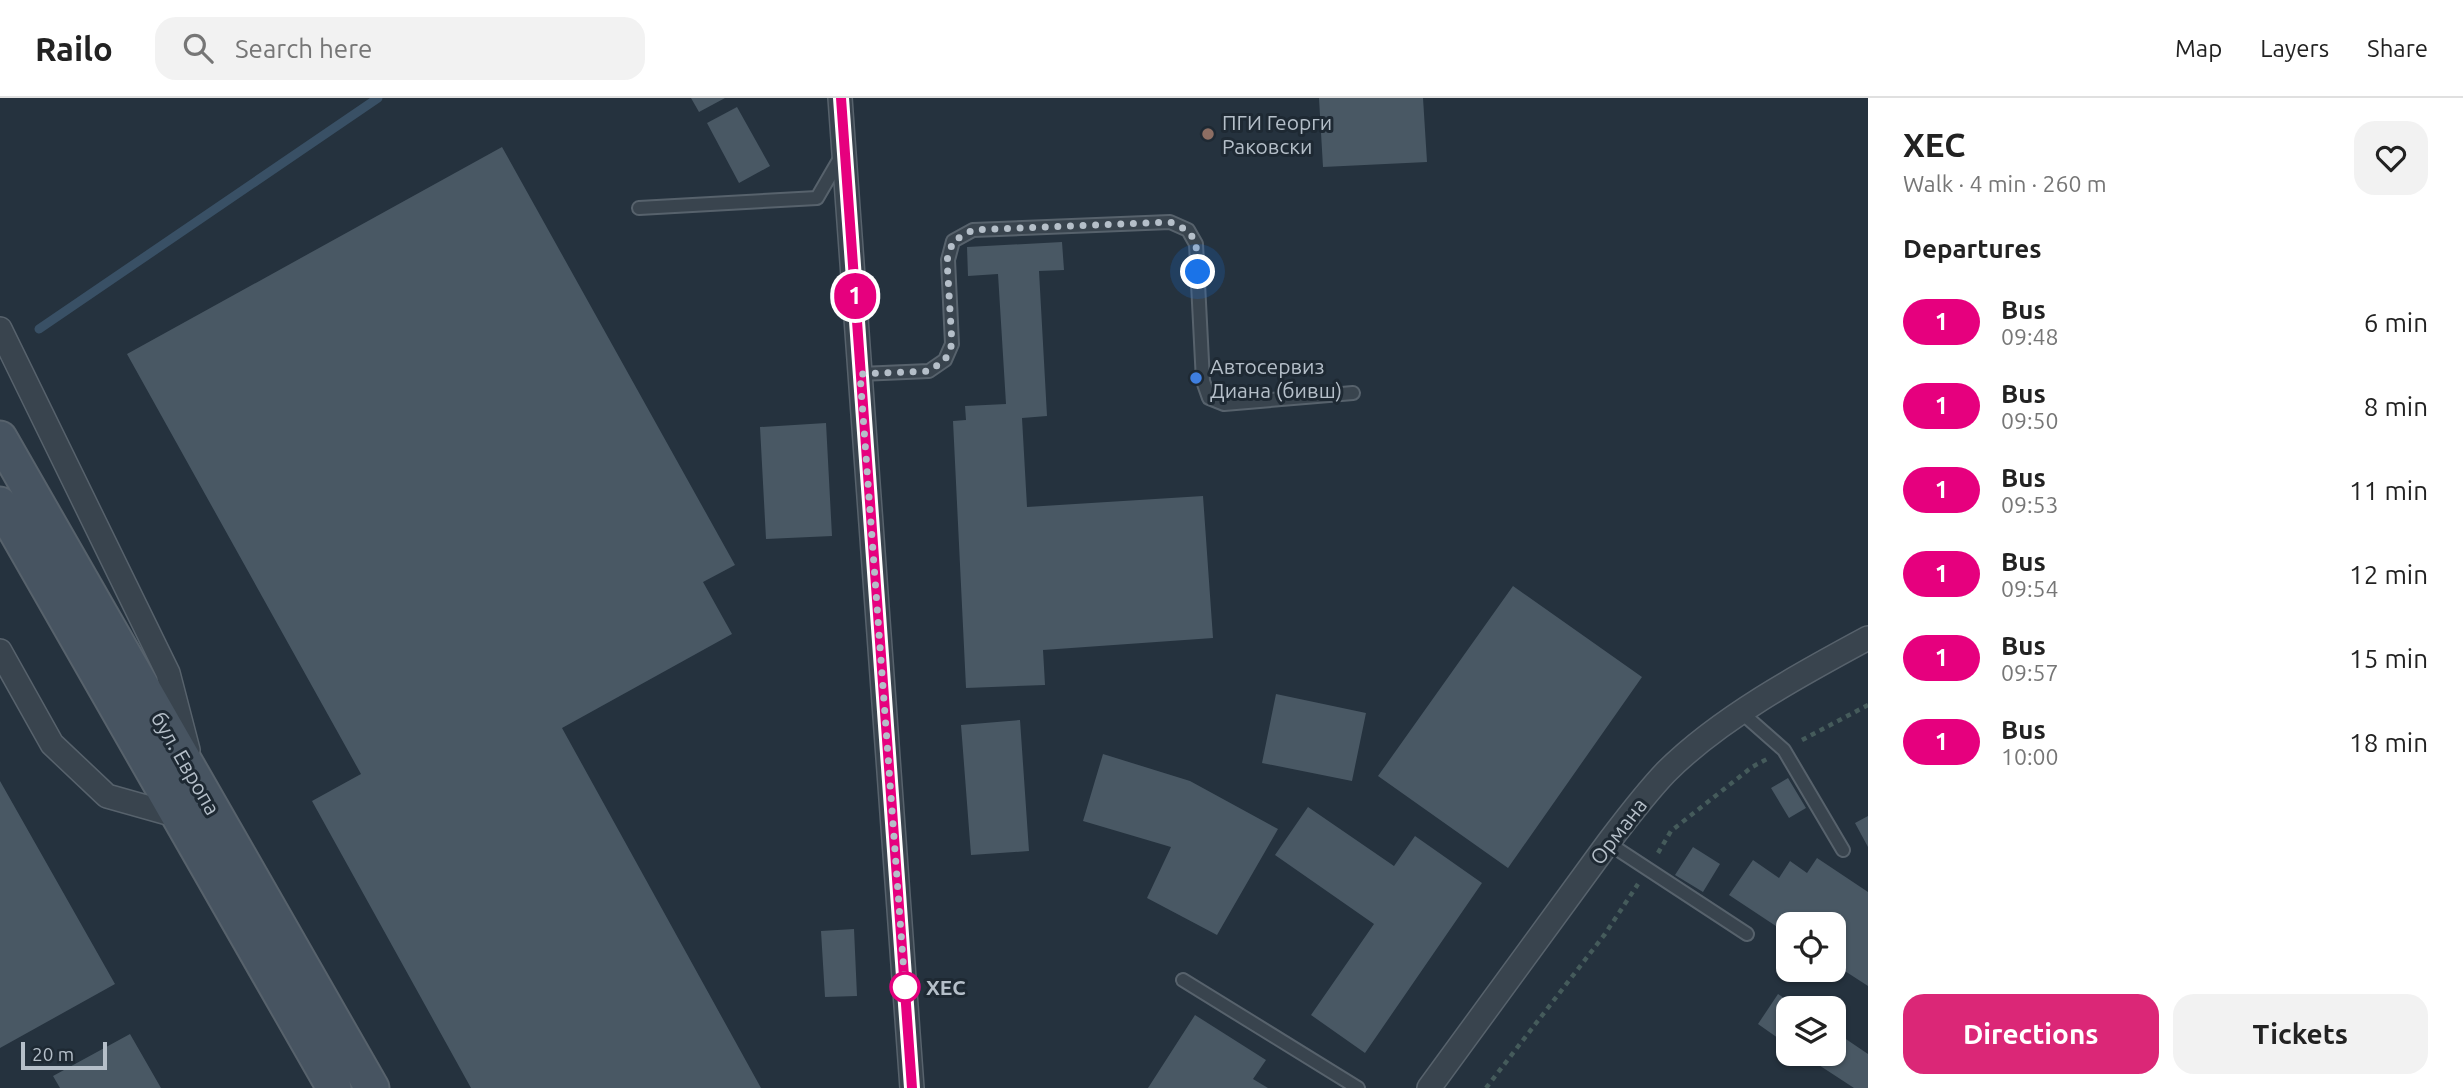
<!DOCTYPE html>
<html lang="en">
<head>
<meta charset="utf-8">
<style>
  :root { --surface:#fff; --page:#f2f2f2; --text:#222; --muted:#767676; --line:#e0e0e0; --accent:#db2777 }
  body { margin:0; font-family:Ubuntu,sans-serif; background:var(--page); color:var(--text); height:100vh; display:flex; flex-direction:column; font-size:26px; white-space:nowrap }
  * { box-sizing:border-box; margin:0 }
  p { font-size:23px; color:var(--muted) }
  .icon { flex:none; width:38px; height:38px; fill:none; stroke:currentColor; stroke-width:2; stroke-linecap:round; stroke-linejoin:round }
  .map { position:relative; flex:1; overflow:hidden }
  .drawer { display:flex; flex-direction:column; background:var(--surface); width:595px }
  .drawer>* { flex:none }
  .badge { padding:0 14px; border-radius:23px; font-size:24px; line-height:46px }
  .buttons { position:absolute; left:1776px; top:814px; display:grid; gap:14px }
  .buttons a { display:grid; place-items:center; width:70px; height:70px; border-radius:14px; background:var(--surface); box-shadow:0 2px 5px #0004; font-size:35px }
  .scale { position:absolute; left:21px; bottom:18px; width:86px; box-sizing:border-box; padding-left:7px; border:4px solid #b5bfc9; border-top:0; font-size:19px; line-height:24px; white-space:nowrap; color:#b5bfc9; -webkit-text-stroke:5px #1e2933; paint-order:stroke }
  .you { position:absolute; width:35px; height:35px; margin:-18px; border:5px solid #fff; border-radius:50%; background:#1a73e8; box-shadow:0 0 0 10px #1a73e833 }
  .map>.badge { position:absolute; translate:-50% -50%; box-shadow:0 0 0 4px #fff }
  h2 { padding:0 35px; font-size:26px; line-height:63px }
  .round { display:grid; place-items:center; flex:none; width:74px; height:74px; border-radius:21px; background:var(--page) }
  .summary { display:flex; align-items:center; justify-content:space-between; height:119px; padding:0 35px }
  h1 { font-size:33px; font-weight:700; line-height:52px }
  .action { display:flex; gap:14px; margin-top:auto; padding:14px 35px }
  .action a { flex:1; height:80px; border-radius:21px; background:var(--accent); color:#fff; font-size:28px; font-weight:700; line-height:80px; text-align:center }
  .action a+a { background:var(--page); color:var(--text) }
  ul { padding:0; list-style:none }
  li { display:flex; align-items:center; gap:21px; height:84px; padding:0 35px }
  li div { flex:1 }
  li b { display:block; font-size:26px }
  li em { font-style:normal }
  li .badge { min-width:77px; font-weight:700; text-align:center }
  header { display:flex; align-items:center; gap:42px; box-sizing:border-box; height:98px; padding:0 35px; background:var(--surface); border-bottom:2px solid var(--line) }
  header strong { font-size:33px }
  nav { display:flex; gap:38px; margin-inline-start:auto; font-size:24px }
  .search { width:490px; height:63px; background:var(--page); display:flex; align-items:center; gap:18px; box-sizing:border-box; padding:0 24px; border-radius:21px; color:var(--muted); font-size:26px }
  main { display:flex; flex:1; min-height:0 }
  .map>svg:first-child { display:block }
</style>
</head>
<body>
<header>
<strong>Railo</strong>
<div class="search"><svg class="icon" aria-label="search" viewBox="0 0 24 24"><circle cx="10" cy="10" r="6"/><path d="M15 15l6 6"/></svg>Search here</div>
<nav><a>Map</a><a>Layers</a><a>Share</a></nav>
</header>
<main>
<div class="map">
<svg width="1868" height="990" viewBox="0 0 1868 990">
  <rect width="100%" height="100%" fill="#25323e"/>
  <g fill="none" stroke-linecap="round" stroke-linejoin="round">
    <path stroke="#395065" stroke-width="9" d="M 39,231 L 378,0"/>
  </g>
  <path fill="#495864" d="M 691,0 L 725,0 L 699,14 Z
    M 1319,0 L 1423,0 L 1427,64 L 1323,69 Z
    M 737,9 L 770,68 L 739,85 L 707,25 Z
    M 502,49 L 735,467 L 703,484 L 732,536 L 562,630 L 761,990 L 471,990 L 312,703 L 361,676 L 127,256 Z
    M 1062,144 L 1064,172 L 1039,173 L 1047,318 L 1022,320 L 1027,409 L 1203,398 L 1213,540 L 1043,552 L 1045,587 L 966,590 L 953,323 L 966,322 L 965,308 L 1006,306 L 998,176 L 968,178 L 967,149 Z
    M 826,325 L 832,438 L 766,441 L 760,329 Z
    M 1513,488 L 1642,579 L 1508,770 L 1378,678 Z
    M 1276,596 L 1366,615 L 1352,683 L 1262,665 Z
    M 1020,622 L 1029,753 L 971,757 L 961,627 Z
    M 1103,656 L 1190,683 L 1278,731 L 1217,837 L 1147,800 L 1171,749 L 1083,723 Z
    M 1788,680 L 1806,710 L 1789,720 L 1771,690 Z
    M 0,683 L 115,886 L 0,950 Z
    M 1308,709 L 1394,768 L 1415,738 L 1482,785 L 1365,955 L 1311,917 L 1374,826 L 1275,757 Z
    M 1868,718 L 1868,749 L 1855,725 Z
    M 1693,749 L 1720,766 L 1703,794 L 1675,777 Z
    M 1817,760 L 1868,794 L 1868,888 L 1834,866 L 1834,826 L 1788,826 L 1788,836 L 1729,797 L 1753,762 L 1779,780 L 1790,763 L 1807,775 Z
    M 854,831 L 857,898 L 825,899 L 821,833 Z
    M 1778,896 L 1799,910 L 1788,910 L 1788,947 L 1758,926 Z
    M 1195,917 L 1266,962 L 1253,981 L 1268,990 L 1148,990 Z
    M 1834,933 L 1868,956 L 1868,990 L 1854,990 L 1802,956 L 1834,956 Z
    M 130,936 L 161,990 L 60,990 L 53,978 Z"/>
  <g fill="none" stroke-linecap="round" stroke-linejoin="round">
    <defs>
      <path id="lane" d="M 639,110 L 817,100 L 842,57
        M 860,276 L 929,273 L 945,262 L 952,246 L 948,162 L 953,143 L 973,132 L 1170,124 L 1188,132 L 1196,146 L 1203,283 L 1209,300 L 1224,306 L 1353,295
        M 1742,615 L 1784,652 L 1843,752
        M 1608,745 L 1747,836
        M 1183,882 L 1358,990"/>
      <path id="street" d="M 840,0 L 912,990
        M 0,231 L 168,575 L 188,652
        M 0,553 L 52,646 L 107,698 L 178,718
        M 1429,990 L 1608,745 C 1627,720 1645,696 1666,674 C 1720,620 1801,576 1868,540"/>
      <path id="secondary" d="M 0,340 L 372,990
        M 0,406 L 334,990"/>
    </defs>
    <use href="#lane" stroke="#57626c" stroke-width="16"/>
    <use href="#street" stroke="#57626c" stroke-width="26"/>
    <use href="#secondary" stroke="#57626c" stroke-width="37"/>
    <path stroke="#455b5b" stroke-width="4.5" stroke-dasharray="5 5" stroke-linecap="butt" d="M 1802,642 L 1868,607
      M 1658,755 L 1671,733 L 1752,669 L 1767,661
      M 1486,990 L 1605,836 L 1638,786"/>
    <use href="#lane" stroke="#39444e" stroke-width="12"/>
    <use href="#street" stroke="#39444e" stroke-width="23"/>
    <use href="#secondary" stroke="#475461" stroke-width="33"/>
  </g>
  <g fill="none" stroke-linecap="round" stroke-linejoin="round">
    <defs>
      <path id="line" d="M 841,0 L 912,990"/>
    </defs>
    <use href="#line" stroke="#fff" stroke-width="16"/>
    <use href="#line" stroke="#e6007e" stroke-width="10"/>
    <path stroke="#b5bfc9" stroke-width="7" stroke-dasharray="0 12.6" d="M 905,889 L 860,276 L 929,273 L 945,262 L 952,246 L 947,162 L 953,143 L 973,132 L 1170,124 C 1199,136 1196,144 1198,174"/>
  </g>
  <circle fill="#8d6e63" stroke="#1e2933" stroke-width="2.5" cx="1208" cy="36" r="7"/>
  <circle fill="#3f7fe0" stroke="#1e2933" stroke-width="2.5" cx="1196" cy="280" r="7"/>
  <circle fill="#fff" stroke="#e6007e" stroke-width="3.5" cx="905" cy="889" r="14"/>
  <g text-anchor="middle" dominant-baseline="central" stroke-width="6" stroke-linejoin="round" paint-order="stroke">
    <g font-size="21" fill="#b5bfc9" stroke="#1e2933" text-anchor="start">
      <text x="1222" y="24">ПГИ Георги<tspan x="1222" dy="24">Раковски</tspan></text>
      <text x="1210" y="268">Автосервиз<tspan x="1210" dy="24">Диана (бивш)</tspan></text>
    </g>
    <g font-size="21" fill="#b5bfc9" stroke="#1e2933">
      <text transform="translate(186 665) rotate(60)">бул. Европа</text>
      <text transform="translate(1618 733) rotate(-52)">Ормана</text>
    </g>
    <g font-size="21" font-weight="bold" fill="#b5bfc9" stroke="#1e2933" text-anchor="start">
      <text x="926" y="889">ХЕС</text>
    </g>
  </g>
</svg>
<div class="buttons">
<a><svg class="icon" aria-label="locate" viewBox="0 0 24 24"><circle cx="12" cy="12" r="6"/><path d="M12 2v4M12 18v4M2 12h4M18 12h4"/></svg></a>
<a><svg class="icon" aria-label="layers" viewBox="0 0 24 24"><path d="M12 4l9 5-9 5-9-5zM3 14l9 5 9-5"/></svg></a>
</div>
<div class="scale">20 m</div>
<div class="you" style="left:1198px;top:174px"></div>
<b class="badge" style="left:855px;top:198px;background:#e6007e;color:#fff">1</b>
</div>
<section class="drawer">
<div class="summary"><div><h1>ХЕС</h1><p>Walk · 4 min · 260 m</p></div><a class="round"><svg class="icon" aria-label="heart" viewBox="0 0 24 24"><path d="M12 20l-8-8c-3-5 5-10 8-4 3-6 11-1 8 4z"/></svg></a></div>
<h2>Departures</h2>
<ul>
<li><span class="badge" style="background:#e6007e;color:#fff">1</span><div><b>Bus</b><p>09:48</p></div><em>6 min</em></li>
<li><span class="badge" style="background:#e6007e;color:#fff">1</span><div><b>Bus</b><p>09:50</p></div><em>8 min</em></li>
<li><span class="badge" style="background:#e6007e;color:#fff">1</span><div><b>Bus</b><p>09:53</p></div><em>11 min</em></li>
<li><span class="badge" style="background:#e6007e;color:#fff">1</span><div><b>Bus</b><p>09:54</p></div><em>12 min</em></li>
<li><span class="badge" style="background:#e6007e;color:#fff">1</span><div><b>Bus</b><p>09:57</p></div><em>15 min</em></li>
<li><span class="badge" style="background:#e6007e;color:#fff">1</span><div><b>Bus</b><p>10:00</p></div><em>18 min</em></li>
</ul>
<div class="action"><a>Directions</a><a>Tickets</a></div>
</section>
</main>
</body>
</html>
